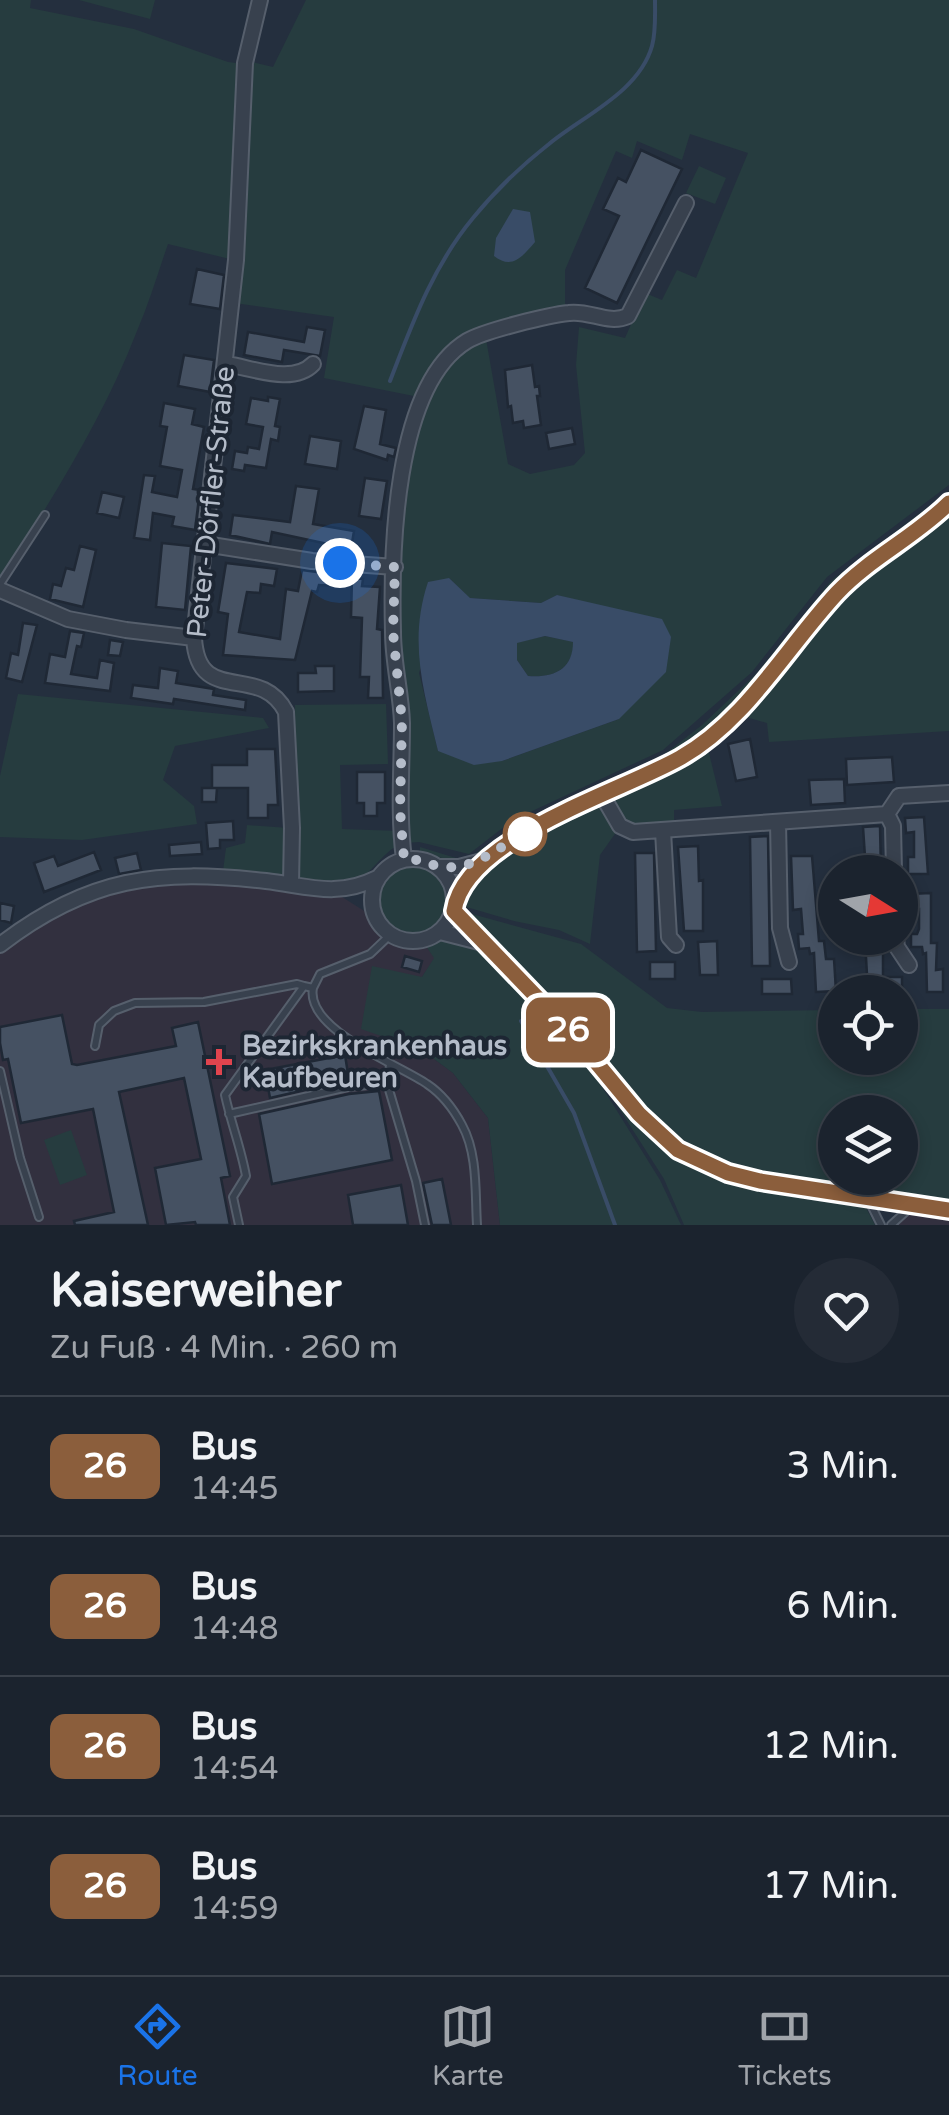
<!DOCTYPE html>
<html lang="de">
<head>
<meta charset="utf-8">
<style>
  :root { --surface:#1b232e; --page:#242b36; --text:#f1f3f6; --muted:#a0a4aa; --line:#39404a; --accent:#1a73e8 }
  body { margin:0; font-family:"Varela Round",sans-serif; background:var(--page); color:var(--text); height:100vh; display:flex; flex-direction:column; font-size:38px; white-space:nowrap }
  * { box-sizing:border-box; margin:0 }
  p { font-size:32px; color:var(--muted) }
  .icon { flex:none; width:55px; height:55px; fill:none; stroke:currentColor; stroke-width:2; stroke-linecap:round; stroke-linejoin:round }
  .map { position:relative; height:1225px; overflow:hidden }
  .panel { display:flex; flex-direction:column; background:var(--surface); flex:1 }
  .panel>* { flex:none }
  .badge { padding:0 20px; border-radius:15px; font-size:35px; line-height:65px }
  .needle { width:65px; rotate:101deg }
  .controls { position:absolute; left:818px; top:855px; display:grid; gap:20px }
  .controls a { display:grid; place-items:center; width:100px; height:100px; border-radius:50%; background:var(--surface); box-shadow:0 5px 15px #0003,0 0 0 2px var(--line); font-size:50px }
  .you { position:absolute; width:50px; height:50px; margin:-25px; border:8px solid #fff; border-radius:50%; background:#1a73e8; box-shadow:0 0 0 15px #1a73e833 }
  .map>.badge { position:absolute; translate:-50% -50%; box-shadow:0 0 0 5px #fff }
  .round { display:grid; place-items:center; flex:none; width:105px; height:105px; border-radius:52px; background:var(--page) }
  .summary { display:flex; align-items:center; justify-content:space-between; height:170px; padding:0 50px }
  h1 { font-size:48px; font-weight:700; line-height:75px }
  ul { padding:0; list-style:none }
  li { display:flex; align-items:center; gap:30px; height:140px; padding:0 50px; border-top:2px solid var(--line) }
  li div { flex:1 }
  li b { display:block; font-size:38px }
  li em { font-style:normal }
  li .badge { min-width:110px; font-weight:700; text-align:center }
  .tabs { display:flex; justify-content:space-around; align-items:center; height:140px; border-top:2px solid var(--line); background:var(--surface); font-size:28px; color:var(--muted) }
  .tabs a { display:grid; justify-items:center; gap:5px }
  .tabs .active { color:var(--accent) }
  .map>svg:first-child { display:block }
</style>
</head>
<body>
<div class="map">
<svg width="949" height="1225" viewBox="0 0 949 1225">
  <rect width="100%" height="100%" fill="#242f3e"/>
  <path fill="#32303f" d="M 160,882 L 221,883 L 339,895 L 369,914 L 377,931 L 389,941 L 402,947 L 426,946 L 435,958 L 422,977 L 361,1028 L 422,1050 L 453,1073 L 488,1118 L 500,1225 L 0,1225 L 0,952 L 81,901 Z
    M 914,1209 L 949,1213 L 949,1225 L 897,1225 Z"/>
  <path fill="#263c3f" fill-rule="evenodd" d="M 0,0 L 31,0 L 30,8 L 134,29 L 228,62 L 243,64 L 234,260 L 168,244 C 158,273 149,303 137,331 C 103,419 51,501 0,580 Z
    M 79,0 L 155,0 L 150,19 Z
    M 306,0 L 949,0 L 949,485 L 827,577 L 752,672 L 663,750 L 513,820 L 469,854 L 419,842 L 404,843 L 399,543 L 419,397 L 324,378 L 334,317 L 234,303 L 248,61 L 273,67 ZM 690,134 L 748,153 L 696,278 L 677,270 L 662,300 L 645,293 L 625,338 L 579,327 L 576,365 L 585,453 L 574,465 L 530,474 L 508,464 L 486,339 L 565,312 L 565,270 L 616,151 L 632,158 L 637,141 L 682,160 ZM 449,578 L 469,598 L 541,603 L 557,595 L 584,602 L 619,719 L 502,761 L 438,751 L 419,673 Z
    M 699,166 L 726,178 L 715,204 L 686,193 Z
    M 949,491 L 949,497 L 871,558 L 734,710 L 679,754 L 601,791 L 599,786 L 665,754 L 702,725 L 756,674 L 831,581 Z
    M 949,518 L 949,731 L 769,742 L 767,723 L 739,715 L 813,626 L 874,563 Z
    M 545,636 L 574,642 C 572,670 554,678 528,676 L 517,660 L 517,642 Z
    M 18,694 L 263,718 L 269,728 L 175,746 L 163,780 L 194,806 L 197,824 L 82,840 L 0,837 L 0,776 Z
    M 386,704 L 388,764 L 340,765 L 342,829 L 399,831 L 400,844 C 382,853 369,876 355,882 C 337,890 313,882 296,880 L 295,705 Z
    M 707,745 L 722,806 L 674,810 L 674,824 L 633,827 L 621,822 L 608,796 Z
    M 601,801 L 617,831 L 600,855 L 590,944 L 559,930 L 514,921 L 463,906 C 468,855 560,822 601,801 Z
    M 523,821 L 525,826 L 479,857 L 457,863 L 420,851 L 420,847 L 459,859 L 470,857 Z
    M 247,825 L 289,828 L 287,878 L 223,871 L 226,848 L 245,843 Z
    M379 900a35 35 0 1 1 70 0a35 35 0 1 1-70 0Z
    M 472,914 L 581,944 L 667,1008 L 702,1012 L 835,1010 L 835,1058 L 900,1058 L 900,1009 L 949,1009 L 949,1205 L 729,1168 L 682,1147 L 659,1127 L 471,920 ZM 835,1112 L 900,1112 L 900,1178 L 835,1178 Z
    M 442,938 L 480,947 L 519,984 L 595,1070 L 599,1082 L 660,1180 L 681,1225 L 500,1225 L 488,1118 L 453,1073 L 422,1050 L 361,1029 L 372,966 L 422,977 L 434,958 L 426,946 Z
    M 603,1079 C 627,1104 651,1136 678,1156 C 721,1187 812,1194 864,1204 L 875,1225 L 684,1225 L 664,1179 L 601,1080 Z
    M 71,1130 L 87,1175 L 60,1185 L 44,1140 Z"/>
  <path fill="#394c67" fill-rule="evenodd" d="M 513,209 L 530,212 L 535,242 C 522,257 512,270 494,256 L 496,238 Z
    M 449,578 L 470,598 L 541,603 L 557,595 L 662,619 L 671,637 L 666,672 L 619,719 L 502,761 L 474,765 L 438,751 C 424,692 408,642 428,582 ZM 545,636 L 573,642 C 573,670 553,678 528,676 L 517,660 L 517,643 Z"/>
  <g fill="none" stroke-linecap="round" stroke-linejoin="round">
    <path stroke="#394c67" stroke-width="4" d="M 390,381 C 412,324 433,266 473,218 C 495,191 521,166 549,144 C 583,116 639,92 652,46 C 656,32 655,14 655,0
      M 521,1021 L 574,1113 L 615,1225"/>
  </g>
  <path fill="#455162" stroke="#1f2835" stroke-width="2.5" d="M 641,150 L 682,169 L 617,303 L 585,288 L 619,216 L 603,209 L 618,178 L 626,182 Z
    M 197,269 L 224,275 L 220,309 L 190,304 Z
    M 307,327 L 325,330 L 320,356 L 284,350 L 282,362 L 244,355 L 248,332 L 304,342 Z
    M 184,355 L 214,360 L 210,392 L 178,386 Z
    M 532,365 L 535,387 L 539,386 L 540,396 L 537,396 L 541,425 L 524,428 L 523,421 L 513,423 L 511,406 L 508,407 L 505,370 Z
    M 268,397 L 280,399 L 275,426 L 280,427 L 278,441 L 271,439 L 266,468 L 245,465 L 244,471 L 232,469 L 235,451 L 247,453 L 248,447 L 259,449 L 263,427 L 246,424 L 251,398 L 268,401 Z
    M 164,403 L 195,409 L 192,424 L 204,427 L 193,489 L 200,490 L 195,530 L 172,526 L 174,517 L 153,513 L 150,540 L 134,538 L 144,475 L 155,476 L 152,492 L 177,497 L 182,470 L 160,466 L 167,427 L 160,426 Z
    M 364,406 L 386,410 L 380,444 L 396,448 L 394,457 L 388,455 L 387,460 L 354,449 Z
    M 572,428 L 575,444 L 549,449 L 546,433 Z
    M 310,436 L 341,441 L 337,469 L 305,464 Z
    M 365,478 L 387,481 L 381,519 L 359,516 Z
    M 296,486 L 319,489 L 313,524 L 354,531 L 351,549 L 272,532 L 270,544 L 230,535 L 233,515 L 290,522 Z
    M 102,492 L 124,497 L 119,518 L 97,513 Z
    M 162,543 L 191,546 L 185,610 L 156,607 Z
    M 80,546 L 96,550 L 83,607 L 50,599 L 53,584 L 61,586 L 66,568 L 74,570 Z
    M 226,563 L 277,569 L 274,586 L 261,584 L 260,593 L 247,592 L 239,632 L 280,639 L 286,589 L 298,591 L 302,570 L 339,575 L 338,586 L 319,585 L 317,592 L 312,591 L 295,660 L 223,655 L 228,614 L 218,612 Z
    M 352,578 L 363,579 L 362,586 L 380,587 L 377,629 L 382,630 L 383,698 L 368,698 L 369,677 L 360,677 L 362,618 L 351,617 Z
    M 23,623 L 37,625 L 22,682 L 6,678 L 11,653 L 18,655 Z
    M 70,631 L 84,633 L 81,647 L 77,646 L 71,674 L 97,678 L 100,660 L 114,663 L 110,691 L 45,683 L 50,654 L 65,657 Z
    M 110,640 L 123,642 L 120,656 L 108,655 Z
    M 315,666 L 334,666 L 334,691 L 298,692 L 298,673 L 316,673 Z
    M 160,668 L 178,671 L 176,683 L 214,689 L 213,695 L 246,700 L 245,710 L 174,699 L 173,704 L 131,698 L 133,685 L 158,688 Z
    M 750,739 L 757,777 L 736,781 L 728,744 Z
    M 247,749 L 275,749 L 278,805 L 268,805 L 268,818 L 248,818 L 248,788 L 212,788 L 212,765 L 247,765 Z
    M 892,757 L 894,782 L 847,785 L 846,759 Z
    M 357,772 L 385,772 L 385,803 L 377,803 L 377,816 L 364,816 L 364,803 L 357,803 Z
    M 844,779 L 845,803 L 811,805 L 809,780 Z
    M 202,788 L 217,788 L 216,802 L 202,802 Z
    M 924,817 L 928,874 L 908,874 L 908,857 L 914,857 L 914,832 L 906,833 L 905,818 Z
    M 233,821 L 234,840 L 220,840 L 220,848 L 208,849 L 206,823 Z
    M 880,826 L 881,872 L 866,872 L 863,827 Z
    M 768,836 L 770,966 L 752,966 L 750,837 Z
    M 201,842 L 202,854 L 170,856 L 169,845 Z
    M 698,846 L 699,881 L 703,880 L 703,931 L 684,931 L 678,847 Z
    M 94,852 L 101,870 L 44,892 L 34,863 L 54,856 L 58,866 Z
    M 137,853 L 141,870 L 119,874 L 115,858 Z
    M 635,853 L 654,853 L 656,951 L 637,952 Z
    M 791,856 L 812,856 L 819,941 L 824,941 L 826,959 L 834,959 L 836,991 L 816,992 L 814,953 L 810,954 L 809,948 L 799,949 L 798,934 L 803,934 L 801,909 L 793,910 Z
    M 931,893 L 931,943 L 937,943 L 936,970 L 943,969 L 943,992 L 927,992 L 926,953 L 923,954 L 922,947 L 911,947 L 911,934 L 917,934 L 919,929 L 919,909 L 909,909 L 908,894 Z
    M 0,903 L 14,906 L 11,923 L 0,920 Z
    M 865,940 L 883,940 L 883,977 L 902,977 L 902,992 L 868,992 Z
    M 717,941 L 718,975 L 700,975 L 698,942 Z
    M 405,956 L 422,961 L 419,972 L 402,967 Z
    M 650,962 L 675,962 L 675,979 L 650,979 Z
    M 762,979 L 791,979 L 792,994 L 762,994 Z
    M 62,1015 L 72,1064 L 77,1065 L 176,1046 L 172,1028 L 198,1022 L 230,1176 L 221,1178 L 230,1225 L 196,1225 L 195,1222 L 166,1225 L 155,1168 L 201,1159 L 184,1078 L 119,1092 L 148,1225 L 75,1225 L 74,1221 L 114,1212 L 93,1109 L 21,1123 L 8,1059 L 3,1060 L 0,1043 L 0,1027 Z
    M 345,1055 L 349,1080 L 270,1098 L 265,1070 Z
    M 379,1091 L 392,1160 L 272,1184 L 259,1114 L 349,1094 Z
    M 442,1179 L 451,1225 L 432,1225 L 423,1183 Z
    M 401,1185 L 408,1225 L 353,1225 L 348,1195 Z"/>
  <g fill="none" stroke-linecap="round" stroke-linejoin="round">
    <defs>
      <path id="lane" d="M 0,584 L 45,515
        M 313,988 C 305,1030 400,1065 427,1084 C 442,1094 454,1110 462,1125 C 478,1154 475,1193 477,1225
        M 95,1046 L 99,1025 L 114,1011 L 135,1003 L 204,1002 L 297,984 L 304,986
        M 390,1065 L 387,1083 L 416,1181 L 425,1225
        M 0,1071 L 20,1158 L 39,1217
        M 229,1114 L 348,1087 L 387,1083
        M 868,1199 L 881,1225
        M 239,1225 L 233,1197 L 246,1176 C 241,1148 231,1123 225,1095 L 304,986 L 313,988 L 320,974 L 370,954 L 390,935
        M 891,1225 L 912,1206"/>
      <path id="street" d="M 260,0 L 245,63 L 236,260 L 194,638 C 198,708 260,661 286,712 L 292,828 L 291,884
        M 226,364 C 253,368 293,385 313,364
        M 205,544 L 312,561 L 395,567
        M 0,590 L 68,619 L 126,630 L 194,638
        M 602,795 L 620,826 L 633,832 L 887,814 L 899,796 L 949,793
        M 887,814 L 893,826 L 894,872
        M 778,822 L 780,928 L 789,962
        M 663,831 L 669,937 L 676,945
        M372 900a41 41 0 1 1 82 0a41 41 0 1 1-82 0Z
        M 404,859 C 398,814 402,768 402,723 C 401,692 393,663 393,632 C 391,555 393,386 467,341 C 484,331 548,315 569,313 C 590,310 608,325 628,316 L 686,203
        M 439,867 L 459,867 L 482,861 L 536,827 L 681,758 L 705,741 L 737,713 L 838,591 L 949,503
        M 455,897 L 481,861
        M 453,911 L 576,1039 L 639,1114 L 679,1151 L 728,1173 L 760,1181 L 949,1210
        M 440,932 L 483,943
        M 896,938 L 897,947 L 909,965
        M 0,945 C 88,877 158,869 266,881 C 308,886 337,898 377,878"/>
    </defs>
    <use href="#lane" stroke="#565f6c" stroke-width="10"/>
    <use href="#street" stroke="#565f6c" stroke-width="18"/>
    <use href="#lane" stroke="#38414e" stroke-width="6"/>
    <use href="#street" stroke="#38414e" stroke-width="14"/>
  </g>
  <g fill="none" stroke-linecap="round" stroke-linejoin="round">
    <defs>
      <path id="line" d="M 949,503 C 915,537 870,558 837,593 C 786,648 746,721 680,758 C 620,792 464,838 454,911 L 576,1038 L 639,1114 L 678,1150 L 728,1173 L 760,1181 L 949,1210"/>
    </defs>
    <use href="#line" stroke="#fff" stroke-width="22"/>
    <use href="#line" stroke="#8b5e3c" stroke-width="15"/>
    <path stroke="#b4bcc9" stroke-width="10" stroke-dasharray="0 18" d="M 340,563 L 395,567 L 393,632 L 402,721 L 400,810 L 404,859 C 420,858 430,866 444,867 C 476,870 502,844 525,834"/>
  </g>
  <circle fill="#fff" stroke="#8b5e3c" stroke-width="5" cx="525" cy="834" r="20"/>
  <path fill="#e0444e" stroke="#1d2633" stroke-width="4" d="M214 1047h10v10h10v10h-10v10h-10v-10h-10v-10h10z"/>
  <g text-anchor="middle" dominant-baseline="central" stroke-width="8" stroke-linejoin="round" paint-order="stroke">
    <g font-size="28" fill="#b4bcc9" stroke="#1d2633">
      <text transform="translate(211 502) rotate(-84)">Peter-Dörfler-Straße</text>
    </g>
    <g font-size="28" font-weight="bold" fill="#b4bcc9" stroke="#1d2633" text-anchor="start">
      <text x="242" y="1046">Bezirkskrankenhaus<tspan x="242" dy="32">Kaufbeuren</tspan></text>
    </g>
  </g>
</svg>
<div class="controls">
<a><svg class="needle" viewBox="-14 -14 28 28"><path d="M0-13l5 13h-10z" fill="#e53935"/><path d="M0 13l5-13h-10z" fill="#a0a4aa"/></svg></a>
<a><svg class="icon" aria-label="locate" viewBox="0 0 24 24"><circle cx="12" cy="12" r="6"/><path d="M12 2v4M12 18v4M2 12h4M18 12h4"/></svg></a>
<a><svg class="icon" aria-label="layers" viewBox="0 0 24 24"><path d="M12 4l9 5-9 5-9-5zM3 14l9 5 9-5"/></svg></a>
</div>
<div class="you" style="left:340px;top:563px"></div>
<b class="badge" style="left:568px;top:1030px;background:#8b5e3c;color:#fff">26</b>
</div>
<section class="panel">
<div class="summary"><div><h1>Kaiserweiher</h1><p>Zu Fuß · 4 Min. · 260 m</p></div><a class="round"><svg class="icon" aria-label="heart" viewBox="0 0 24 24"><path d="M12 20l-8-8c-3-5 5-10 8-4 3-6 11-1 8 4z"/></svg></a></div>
<ul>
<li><span class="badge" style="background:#8b5e3c;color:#fff">26</span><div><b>Bus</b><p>14:45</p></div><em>3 Min.</em></li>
<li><span class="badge" style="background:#8b5e3c;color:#fff">26</span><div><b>Bus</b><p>14:48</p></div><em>6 Min.</em></li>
<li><span class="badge" style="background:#8b5e3c;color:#fff">26</span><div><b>Bus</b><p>14:54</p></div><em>12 Min.</em></li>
<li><span class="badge" style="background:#8b5e3c;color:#fff">26</span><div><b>Bus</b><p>14:59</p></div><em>17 Min.</em></li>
</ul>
</section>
<nav class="tabs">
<a class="active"><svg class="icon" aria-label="directions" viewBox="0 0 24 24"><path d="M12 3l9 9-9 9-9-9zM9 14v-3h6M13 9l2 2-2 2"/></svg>Route</a>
<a><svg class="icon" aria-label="map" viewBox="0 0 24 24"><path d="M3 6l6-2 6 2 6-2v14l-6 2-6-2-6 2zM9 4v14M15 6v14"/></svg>Karte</a>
<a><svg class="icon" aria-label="tickets" viewBox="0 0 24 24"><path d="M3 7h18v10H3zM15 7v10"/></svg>Tickets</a>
</nav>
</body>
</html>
